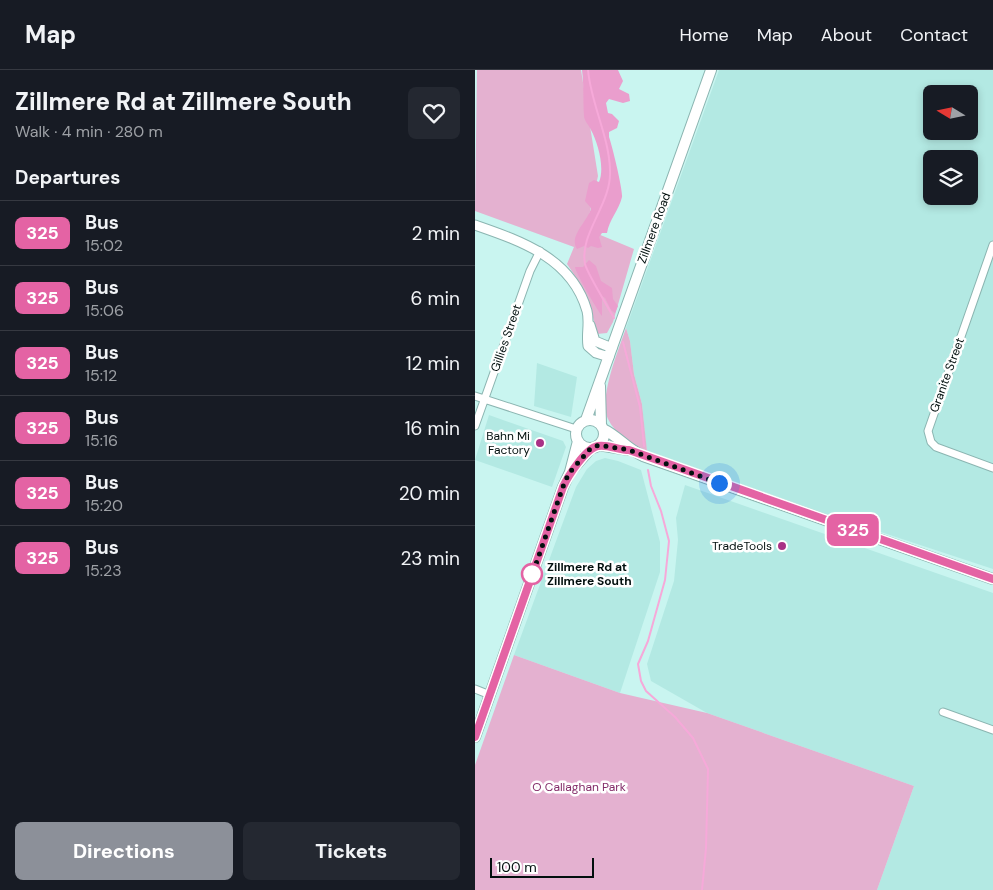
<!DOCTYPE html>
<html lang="en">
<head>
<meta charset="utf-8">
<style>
  :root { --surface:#171b24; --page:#242831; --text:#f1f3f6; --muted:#9ea1a6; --line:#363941; --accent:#8c9099 }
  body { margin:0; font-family:"DM Sans",sans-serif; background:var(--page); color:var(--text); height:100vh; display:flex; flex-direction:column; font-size:19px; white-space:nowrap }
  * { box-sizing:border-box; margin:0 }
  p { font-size:16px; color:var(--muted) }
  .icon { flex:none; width:28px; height:28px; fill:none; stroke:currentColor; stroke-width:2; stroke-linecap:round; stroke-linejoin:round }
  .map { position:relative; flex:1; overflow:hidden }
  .side { display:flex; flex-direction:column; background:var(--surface); width:475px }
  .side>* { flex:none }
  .badge { padding:0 10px; border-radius:8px; font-size:18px; line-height:32px }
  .needle { width:32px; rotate:280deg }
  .controls { position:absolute; left:448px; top:15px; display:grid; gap:10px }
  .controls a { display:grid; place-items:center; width:55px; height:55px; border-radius:8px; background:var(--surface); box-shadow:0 2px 8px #0003; font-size:25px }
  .scale { position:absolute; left:15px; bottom:12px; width:104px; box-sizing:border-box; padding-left:5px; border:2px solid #020f0e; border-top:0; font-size:14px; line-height:18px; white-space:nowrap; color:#020f0e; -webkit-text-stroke:4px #fff; paint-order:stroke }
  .you { position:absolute; width:25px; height:25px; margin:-12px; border:4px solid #fff; border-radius:50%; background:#1a73e8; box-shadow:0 0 0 8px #1a73e833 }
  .map>.badge { position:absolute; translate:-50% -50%; box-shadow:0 0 0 2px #fff }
  h2 { padding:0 15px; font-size:19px; line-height:45px }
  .round { display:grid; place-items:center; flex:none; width:52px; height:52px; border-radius:8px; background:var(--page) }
  .head { display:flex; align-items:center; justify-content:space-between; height:85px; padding:0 15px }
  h1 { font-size:24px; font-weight:800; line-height:38px }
  .cta { display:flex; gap:10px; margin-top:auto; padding:10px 15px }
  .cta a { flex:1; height:58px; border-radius:8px; background:var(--accent); color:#fff; font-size:20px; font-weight:800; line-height:58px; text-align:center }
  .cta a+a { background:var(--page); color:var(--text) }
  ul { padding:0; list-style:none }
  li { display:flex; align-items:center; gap:15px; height:65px; padding:0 15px; border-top:1px solid var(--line) }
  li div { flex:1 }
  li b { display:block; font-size:19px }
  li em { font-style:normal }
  li .badge { min-width:55px; font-weight:700; text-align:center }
  header { display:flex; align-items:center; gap:30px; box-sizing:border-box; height:70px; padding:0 25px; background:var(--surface); border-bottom:1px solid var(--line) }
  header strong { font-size:24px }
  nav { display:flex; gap:28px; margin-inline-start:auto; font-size:18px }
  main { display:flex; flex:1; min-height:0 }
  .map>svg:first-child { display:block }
</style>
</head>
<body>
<header>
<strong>Map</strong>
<nav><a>Home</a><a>Map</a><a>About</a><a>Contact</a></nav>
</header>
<main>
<section class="side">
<div class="head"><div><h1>Zillmere Rd at Zillmere South</h1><p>Walk · 4 min · 280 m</p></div><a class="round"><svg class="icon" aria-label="heart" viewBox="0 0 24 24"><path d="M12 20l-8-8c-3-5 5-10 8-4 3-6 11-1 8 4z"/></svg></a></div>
<h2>Departures</h2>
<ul>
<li><span class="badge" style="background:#e463a4;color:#fff">325</span><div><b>Bus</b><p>15:02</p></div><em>2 min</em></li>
<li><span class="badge" style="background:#e463a4;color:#fff">325</span><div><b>Bus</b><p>15:06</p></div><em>6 min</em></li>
<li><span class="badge" style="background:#e463a4;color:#fff">325</span><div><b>Bus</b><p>15:12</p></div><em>12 min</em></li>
<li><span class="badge" style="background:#e463a4;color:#fff">325</span><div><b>Bus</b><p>15:16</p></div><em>16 min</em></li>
<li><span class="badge" style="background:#e463a4;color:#fff">325</span><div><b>Bus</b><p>15:20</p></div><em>20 min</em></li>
<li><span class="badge" style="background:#e463a4;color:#fff">325</span><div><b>Bus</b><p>15:23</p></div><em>23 min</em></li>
</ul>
<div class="cta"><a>Directions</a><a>Tickets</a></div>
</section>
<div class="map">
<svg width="518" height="820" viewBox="0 0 518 820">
  <rect width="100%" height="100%" fill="#c9f5f0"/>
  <path fill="#b3e9e3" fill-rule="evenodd" d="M 244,0 L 518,0 L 518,499 L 172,385 L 167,334 L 159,304 L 155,271 L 151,258 ZM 456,24 L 494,24 L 494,61 L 456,61 ZM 456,89 L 494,89 L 494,126 L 456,126 Z
    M 62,293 L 102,307 L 96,347 L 59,336 Z
    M 14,345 L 88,371 L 91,377 L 77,417 L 0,390 Z
    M 130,388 L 143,391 L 166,400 L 185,472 L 185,502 L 145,623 L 39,585 L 101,417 L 112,399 L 121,391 Z
    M 210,415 L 518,523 L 518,820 L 402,820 L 439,716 L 232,643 L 176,611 L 172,594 L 199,511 L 203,470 L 201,448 Z"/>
  <path fill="#e4b1d0" d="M 2,0 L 106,0 L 123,106 L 111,159 L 159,179 L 138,252 L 132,263 L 122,264 C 117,238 107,215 92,194 L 99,177 L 0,141 Z
    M 151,258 L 155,271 L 159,304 L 167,334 L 172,381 C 158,375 140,364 133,349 C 123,328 144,279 151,258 Z
    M 39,585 L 145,623 L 232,643 L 439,716 L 402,820 L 0,820 L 0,695 Z"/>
  <path fill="#ea9ecd" d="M 107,0 L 143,0 L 148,11 L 144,19 L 154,24 L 155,31 L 148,33 L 134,29 L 131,33 L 133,43 L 137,44 L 144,51 L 142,58 L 134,62 L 134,67 C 137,75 148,120 147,127 C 144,140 134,150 132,163 L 127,163 L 124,167 L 127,177 L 123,178 L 116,176 L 113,178 L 109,176 L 102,179 C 93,166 114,150 116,138 L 110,131 L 114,113 L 119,110 L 124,112 C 130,98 123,73 116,60 C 114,55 109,51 109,46 C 108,31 109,15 107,0 Z
    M 114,190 L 121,196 L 126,211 L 137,218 L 138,229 L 143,236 L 140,243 L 136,240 L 130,228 L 127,226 L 127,246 C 124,243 100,202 100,197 L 108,197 Z"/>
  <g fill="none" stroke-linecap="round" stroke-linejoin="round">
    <path stroke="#f6a9d9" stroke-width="2" d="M 113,0 C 116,34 134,66 135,100 C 137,134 104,163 110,194 C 112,203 133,237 139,248
      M 148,272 L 165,337 L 169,376
      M 173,400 L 176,416 L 186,441 L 194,471 L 190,510 L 173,571 L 163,594 L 166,611 L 171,621 L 200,647 L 218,668 L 233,699 L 231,778 L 227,820"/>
    <defs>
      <path id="minor" d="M 518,175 L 453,361 L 456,372 L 461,377 L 518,398
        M 0,326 L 101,359
        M 0,356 L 55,201 L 65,181
        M 0,619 L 15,625
        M 468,642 L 518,660"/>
      <path id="tertiary" d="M 0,155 C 46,171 97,188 112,241 C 115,253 111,264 113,276 L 121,283 L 134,287
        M 115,255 L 120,271 L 137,278"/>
      <path id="secondary" d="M 125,316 L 126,355
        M101 364a14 14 0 1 1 28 0a14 14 0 1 1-28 0Z
        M 111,350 L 236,0
        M 128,359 C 143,366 152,379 168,386 L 518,509
        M 123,375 L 154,380
        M 95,402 L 103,371
        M 0,667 L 88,417 L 95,402 L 116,378"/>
    </defs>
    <use href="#minor" stroke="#8bb5b1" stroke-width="9"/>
    <use href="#tertiary" stroke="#8bb5b1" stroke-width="11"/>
    <use href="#secondary" stroke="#8bb5b1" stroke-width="12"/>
    <use href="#minor" stroke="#fff" stroke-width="7"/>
    <use href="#tertiary" stroke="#fff" stroke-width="9"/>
    <use href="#secondary" stroke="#fff" stroke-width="10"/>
  </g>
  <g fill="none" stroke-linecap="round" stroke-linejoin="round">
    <defs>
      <path id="line" d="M 0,667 L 88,417 C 93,406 111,378 123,376 C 132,374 144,380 154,380 L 518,509"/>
    </defs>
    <use href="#line" stroke="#fff" stroke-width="11"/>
    <use href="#line" stroke="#e463a4" stroke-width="8"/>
    <path stroke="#020f0e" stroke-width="5" stroke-dasharray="0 9" d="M 57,504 L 55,511 L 90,411 L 95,402 L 116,378 L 124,375 L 154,380 L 244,413"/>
  </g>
  <g fill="#a93186" stroke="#fff" stroke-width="2">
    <circle cx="65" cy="373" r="5"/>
    <circle cx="307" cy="476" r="5"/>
  </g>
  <circle fill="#fff" stroke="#e463a4" stroke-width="2.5" cx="57" cy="504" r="10"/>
  <g text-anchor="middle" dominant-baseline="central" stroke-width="5" stroke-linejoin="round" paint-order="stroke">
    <g font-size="12" fill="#020f0e" stroke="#fff">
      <text transform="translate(179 158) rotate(-70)">Zillmere Road</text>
      <text transform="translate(31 268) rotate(-71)">Gillies Street</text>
      <text transform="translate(472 305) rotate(-70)">Granite Street</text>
    </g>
    <g font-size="12" fill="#020f0e" stroke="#fff" text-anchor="end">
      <text x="55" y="366">Bahn Mi<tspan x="55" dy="14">Factory</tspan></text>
      <text x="297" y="476">TradeTools</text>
    </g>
    <g font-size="12" font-weight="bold" fill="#020f0e" stroke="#fff" text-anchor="start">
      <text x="72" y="497">Zillmere Rd at<tspan x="72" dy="14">Zillmere South</tspan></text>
    </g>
    <g font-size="12" fill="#832c69" stroke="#fff">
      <text x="104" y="717">O Callaghan Park</text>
    </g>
  </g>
</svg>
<div class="controls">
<a><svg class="needle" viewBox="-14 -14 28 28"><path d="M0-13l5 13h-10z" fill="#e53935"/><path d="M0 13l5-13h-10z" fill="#9ea1a6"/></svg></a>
<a><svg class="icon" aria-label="layers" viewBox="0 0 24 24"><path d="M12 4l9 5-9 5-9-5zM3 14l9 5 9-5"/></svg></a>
</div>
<div class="scale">100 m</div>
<div class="you" style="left:244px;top:413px"></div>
<b class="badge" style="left:378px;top:460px;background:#e463a4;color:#fff">325</b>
</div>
</main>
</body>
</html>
